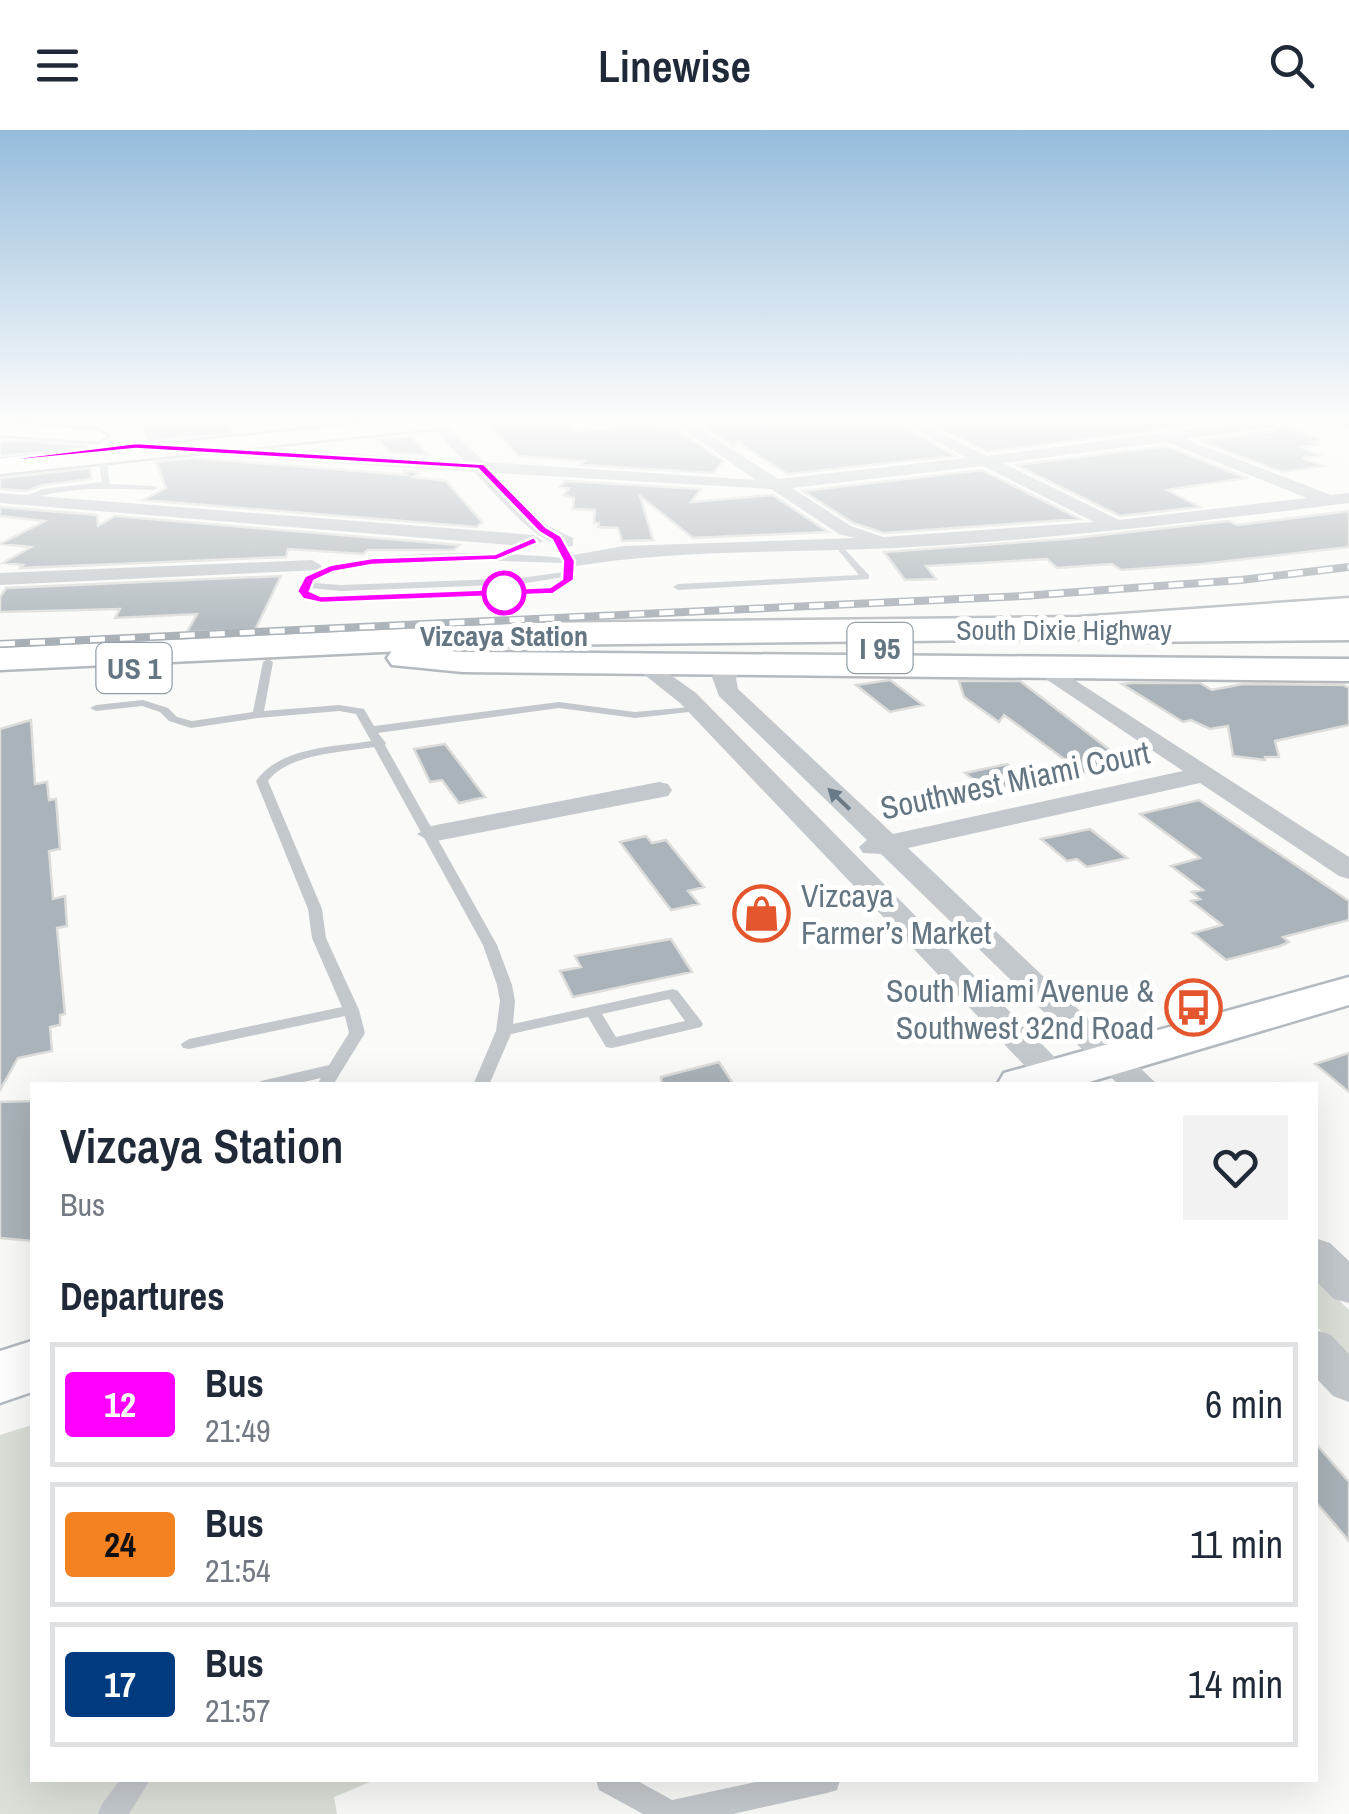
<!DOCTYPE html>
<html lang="en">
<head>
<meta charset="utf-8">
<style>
  :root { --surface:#fff; --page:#f2f2f3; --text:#1f2937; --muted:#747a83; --line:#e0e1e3 }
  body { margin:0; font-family:"Archivo Narrow",sans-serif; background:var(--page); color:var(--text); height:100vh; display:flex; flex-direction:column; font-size:38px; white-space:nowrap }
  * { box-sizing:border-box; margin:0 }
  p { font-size:32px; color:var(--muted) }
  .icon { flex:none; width:55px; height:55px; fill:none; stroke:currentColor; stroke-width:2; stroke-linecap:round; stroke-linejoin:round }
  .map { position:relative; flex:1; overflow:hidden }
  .details { position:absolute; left:30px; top:952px; width:1288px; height:700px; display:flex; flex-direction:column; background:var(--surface); border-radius:0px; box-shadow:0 10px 40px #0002 }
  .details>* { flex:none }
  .badge { padding:0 20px; border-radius:8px; font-size:35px; line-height:65px }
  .map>.badge { position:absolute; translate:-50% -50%; box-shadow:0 0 0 5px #fff }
  h2 { padding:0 30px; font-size:38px; line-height:90px }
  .round { display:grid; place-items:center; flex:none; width:105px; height:105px; border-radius:0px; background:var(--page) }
  .headline { display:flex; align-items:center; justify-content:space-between; height:170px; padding:0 30px }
  h1 { font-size:48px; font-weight:600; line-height:75px }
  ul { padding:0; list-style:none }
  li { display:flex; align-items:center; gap:30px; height:125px; margin:0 20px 15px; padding:0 10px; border:5px solid var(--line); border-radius:0px }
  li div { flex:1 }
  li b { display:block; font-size:38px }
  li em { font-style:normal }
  li .badge { min-width:110px; font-weight:700; text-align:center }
  header { display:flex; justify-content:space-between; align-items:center; height:130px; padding:0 30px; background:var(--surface); font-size:45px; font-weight:600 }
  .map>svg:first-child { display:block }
</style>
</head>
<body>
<header><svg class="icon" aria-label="menu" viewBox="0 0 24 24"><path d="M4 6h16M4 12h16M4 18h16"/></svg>Linewise<svg class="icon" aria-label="search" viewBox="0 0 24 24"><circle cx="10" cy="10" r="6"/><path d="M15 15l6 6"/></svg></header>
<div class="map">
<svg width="1349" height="1684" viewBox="0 0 1349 1684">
  <rect width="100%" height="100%" fill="#fafaf8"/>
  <path fill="#dadfd7" d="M 1315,1147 L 1349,1180 L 1349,1230 L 1315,1195 Z
    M 32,1295 L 32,1650 L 375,1650 L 334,1667 L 337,1684 L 0,1684 L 0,1305 Z"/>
  <path fill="#aab3b9" stroke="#dcdcda" stroke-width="2.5" d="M 141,293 L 226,293 L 234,303 L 148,311 Z
    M 486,293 L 562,293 L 575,302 L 648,294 L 662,300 L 675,298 L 723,331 L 713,343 L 580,335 L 584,331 L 519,326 Z
    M 708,293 L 898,293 L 955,326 L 787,344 L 738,312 L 734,317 L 701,295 Z
    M 929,293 L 1210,293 L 988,322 Z
    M 1283,296 L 1323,310 L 1311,312 L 1319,315 L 1301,317 L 1322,326 L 1302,328 L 1323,336 L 1282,342 L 1200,311 L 1274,301 Z
    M 412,307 L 428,325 L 389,322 L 379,310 Z
    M 27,311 L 86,315 L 87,318 L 0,326 L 0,312 Z
    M 1166,316 L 1246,348 L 1167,360 L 1200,377 L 1120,386 L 1016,335 Z
    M 193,328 L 407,345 L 404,341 L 420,342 L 413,347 L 446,351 L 482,392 L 477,397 L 143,370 L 166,358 L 156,332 Z
    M 90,338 L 91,349 L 43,355 L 26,361 L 0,359 L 0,348 Z
    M 982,340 L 1080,389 L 884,403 L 853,393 L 803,361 Z
    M 565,351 L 701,359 L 691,372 L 773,365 L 828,402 L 693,408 L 640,366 L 653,410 L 622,411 L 618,398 L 598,397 L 599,393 L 594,393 L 595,380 L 573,379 L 574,368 L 564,365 L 569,358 L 560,357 Z
    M 0,377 L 97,385 L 98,396 L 115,386 L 459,415 L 454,420 L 368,420 L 363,424 L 288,419 L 286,427 L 20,438 L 23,435 L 3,433 L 31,417 L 0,414 L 45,391 L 0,386 Z
    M 1349,381 L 1349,417 L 1202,434 L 1121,440 L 1112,434 L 1057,438 L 1047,429 L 926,436 L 936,449 L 905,450 L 884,422 L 1066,409 L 1229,391 L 1237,395 Z
    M 281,446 L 255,500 L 187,502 L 197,484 L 115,488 L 120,479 L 0,482 L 0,467 L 6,458 Z
    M 890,550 L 923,575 L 890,582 L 856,555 Z
    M 959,551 L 1020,551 L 1128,634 L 1083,643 L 1004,585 L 999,592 L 964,567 Z
    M 1131,553 L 1200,553 L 1212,560 L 1243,554 L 1343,555 L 1349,558 L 1349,595 L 1275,611 L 1279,627 L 1265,627 L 1265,630 L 1233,626 L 1228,596 L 1210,599 L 1191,590 L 1183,592 L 1122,554 Z
    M 31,590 L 35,654 L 47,652 L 49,670 L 56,669 L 60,719 L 49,721 L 53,769 L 65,766 L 67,796 L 57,798 L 65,884 L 60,885 L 60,895 L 50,897 L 52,921 L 18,928 L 0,960 L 0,599 Z
    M 445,614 L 485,667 L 459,673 L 442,650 L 430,652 L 414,619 Z
    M 1007,634 L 1028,651 L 986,660 L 965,643 Z
    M 1199,670 L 1349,771 L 1349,790 L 1283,807 L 1289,812 L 1280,816 L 1226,830 L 1193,803 L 1222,795 L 1191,771 L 1200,769 L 1192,762 L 1203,760 L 1171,736 L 1200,728 L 1140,684 Z
    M 1090,699 L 1127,728 L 1087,737 L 1077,729 L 1067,731 L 1041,709 Z
    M 646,706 L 652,713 L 666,710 L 704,757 L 688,761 L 699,774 L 671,780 L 620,712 Z
    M 671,809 L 692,842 L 573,867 L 560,841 L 581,837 L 575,826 Z
    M 1349,923 L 1349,962 L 1315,934 Z
    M 719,932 L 734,955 L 662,955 L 661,947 Z
    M 32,971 L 32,1111 L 0,1108 L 0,972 Z
    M 1315,1313 L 1349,1352 L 1349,1411 L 1315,1371 Z"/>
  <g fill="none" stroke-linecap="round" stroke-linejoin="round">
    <defs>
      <path id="secondary" d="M 0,293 L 97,300 L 108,306 L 97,312 L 0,305 Z
        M 370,293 L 442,293 L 432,299 L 0,344 L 0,330 Z
        M 1349,847 L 1349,875 L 1079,955 L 997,955 L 1004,943 Z
        M 32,1211 L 32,1262 L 0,1273 L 0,1221 Z"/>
      <path id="primary" d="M 1349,490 L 1349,510 L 1124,512 L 1112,509 L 1107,502 L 1112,495 L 1124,492 Z
        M 404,518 L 463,522 L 1349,529 L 1349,551 L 463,542 L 392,535 L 387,528 L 392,521 Z"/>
      <path id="highway" d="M 1349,468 L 1349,490 L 1079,509 L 531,515 L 0,540 L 0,518 L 531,493 L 1079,487 Z"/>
    </defs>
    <use href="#secondary" stroke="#b3babf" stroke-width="5"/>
    <use href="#primary" stroke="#b5babe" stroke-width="5"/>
    <use href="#highway" stroke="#b4b9bd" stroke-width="5"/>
    <path fill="#c3c8cc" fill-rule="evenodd" d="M 98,293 L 104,294 L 82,305 L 76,304 Z
      M 585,293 L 606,293 L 603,295 Z
      M 102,324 L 106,326 L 110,354 L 154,356 L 158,358 L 154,360 C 102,358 69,356 18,372 L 14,370 L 43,359 L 102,352 L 98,326 Z
      M 557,405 C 571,417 573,433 573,450 L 553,463 L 339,473 L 307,469 L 302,466 L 301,455 C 307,450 313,444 320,441 C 377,418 501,422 563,428 L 553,408 ZM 472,430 L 564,433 L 564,442 L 520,448 L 341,455 L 315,453 C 348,428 430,431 472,430 ZM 564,447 L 551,457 L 339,467 L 311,464 L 311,458 L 341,461 L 520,454 Z
      M 837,411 L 869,445 L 869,449 L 678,460 L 673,457 L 678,454 L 859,445 L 833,414 Z
      M 268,529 L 273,532 L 264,581 L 339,575 L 364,579 L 374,596 L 559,572 L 635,582 L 702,576 L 702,580 L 698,581 L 635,588 L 559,578 L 378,603 L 386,613 L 385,615 L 497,815 L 512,855 L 515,871 L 513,894 L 673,859 L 678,861 L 701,891 L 703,894 L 701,897 L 612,918 L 606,917 L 588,887 L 511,904 L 489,955 L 473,955 L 496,901 L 500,871 L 497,855 L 483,815 L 374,617 C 344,622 287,624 268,651 L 322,779 L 326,808 L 359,880 L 365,903 L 333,955 L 317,955 L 321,948 L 290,955 L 259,955 L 261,951 L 329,935 L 349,903 L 345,886 L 189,919 L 183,918 L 181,914 L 189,909 L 342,877 L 312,808 L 308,779 L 256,651 C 280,617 333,617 371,611 L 356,584 L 339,581 L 258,588 L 191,598 L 169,591 L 160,582 L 142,576 L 96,581 L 90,578 L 96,575 L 143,570 L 168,578 L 177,587 L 192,591 L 253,582 L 263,532 ZM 669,869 L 685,891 L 616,907 L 602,884 Z
      M 120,1650 L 150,1650 L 129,1684 L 98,1684 L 102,1674 Z
      M 596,1650 L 636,1650 L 672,1670 L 765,1650 L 840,1650 L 837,1660 L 827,1663 L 733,1684 L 643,1684 L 599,1660 Z"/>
    <path fill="#c3c8cc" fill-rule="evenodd" d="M 428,293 L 444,293 L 484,332 L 756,350 L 674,293 L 691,293 L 778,349 L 967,328 L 902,293 L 921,293 L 987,326 L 1239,293 L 1281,293 L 1274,297 L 1185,309 L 1331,365 L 1349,363 L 1349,373 C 1198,392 1047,410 895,418 C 787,423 676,419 569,437 L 562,435 L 562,427 L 624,416 L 855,408 L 839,404 L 771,359 L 494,343 L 548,396 L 573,408 L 573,416 C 540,422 496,363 474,342 L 179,323 L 171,318 L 179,313 L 464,331 ZM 1166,312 L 1307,368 L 1119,390 L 1003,333 ZM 983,336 L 1094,392 L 883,407 L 851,396 L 792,358 Z
      M 1335,293 L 1349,293 L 1349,298 L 1337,296 Z
      M 0,363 L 534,405 L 543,411 L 534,417 L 0,373 Z
      M 312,430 L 322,436 L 319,440 L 0,455 L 0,443 Z
      M 644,526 L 696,563 L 1082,955 L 1043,955 L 680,573 L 636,538 L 633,533 Z
      M 735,527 L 746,534 L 736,548 L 738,559 L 893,704 L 1183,641 L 1034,541 L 1031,536 L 1042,529 L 1349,727 L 1349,749 L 1339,746 L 1200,653 L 908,718 L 1158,955 L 1119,955 L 881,724 L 863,723 L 859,717 L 867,710 L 719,566 L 712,547 L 727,529 Z
      M 659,652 L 668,654 L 672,660 L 668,666 L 431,712 L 417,704 L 431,696 Z
      M 1315,1108 L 1330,1113 L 1349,1131 L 1349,1173 L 1334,1169 L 1315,1150 Z
      M 1315,1200 L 1331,1205 L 1349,1224 L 1349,1272 L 1333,1266 L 1315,1247 Z"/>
    <use href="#secondary" fill="#fff" fill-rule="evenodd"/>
    <use href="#primary" fill="#fff" fill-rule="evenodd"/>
    <use href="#highway" fill="#fff" fill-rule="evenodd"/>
    <defs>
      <path id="rail" d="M 0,514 L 1023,466 L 1241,450 L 1349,437"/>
    </defs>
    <use href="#rail" stroke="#a2aab0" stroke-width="8"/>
    <use href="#rail" stroke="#fff" stroke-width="5" stroke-dasharray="15" stroke-linecap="butt"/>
  </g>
  <defs><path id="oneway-solid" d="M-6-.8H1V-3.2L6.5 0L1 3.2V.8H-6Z" transform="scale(2.5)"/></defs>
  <use fill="#6a7a87" href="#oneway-solid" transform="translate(839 669) rotate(-136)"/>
  <linearGradient id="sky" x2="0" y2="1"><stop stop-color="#96bcdc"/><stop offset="0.55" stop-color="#fdfdfc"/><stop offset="1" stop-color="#fdfdfc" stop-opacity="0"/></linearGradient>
  <rect width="1349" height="529" fill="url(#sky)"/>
  <path fill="#f0f" stroke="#fff" stroke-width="2.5" d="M 136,313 L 484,334 L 546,397 L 561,406 L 575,431 L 574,450 L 553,464 L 321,473 L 303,469 L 297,461 L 305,446 L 330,435 L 372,428 L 495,424 L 534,407 L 538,413 L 497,430 L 372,435 L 333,442 L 314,451 L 310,461 L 321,466 L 550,457 L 562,449 L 563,431 L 552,410 L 539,402 L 478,339 L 136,319 L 0,332 L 0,330 Z"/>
  <defs>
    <symbol id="shop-ring" viewBox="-11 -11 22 22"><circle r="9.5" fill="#fff" stroke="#e4572e" stroke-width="1.5"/><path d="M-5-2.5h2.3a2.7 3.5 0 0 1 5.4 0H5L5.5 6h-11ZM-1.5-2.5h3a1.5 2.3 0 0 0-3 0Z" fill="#e4572e"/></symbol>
    <symbol id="bus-ring" viewBox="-11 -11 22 22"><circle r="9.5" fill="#fff" stroke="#e4572e" stroke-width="1.5"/><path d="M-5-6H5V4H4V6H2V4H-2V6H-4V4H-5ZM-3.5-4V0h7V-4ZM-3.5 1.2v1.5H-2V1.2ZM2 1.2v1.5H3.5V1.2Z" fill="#e4572e"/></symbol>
  </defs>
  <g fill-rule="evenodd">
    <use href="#shop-ring" x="730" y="752" width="63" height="63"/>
    <use href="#bus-ring" x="1162" y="846" width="63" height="63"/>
  </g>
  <circle fill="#fff" stroke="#f0f" stroke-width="5" cx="504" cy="463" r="20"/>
  <g text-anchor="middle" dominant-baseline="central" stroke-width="10" stroke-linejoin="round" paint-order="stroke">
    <g font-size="28" fill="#657683" stroke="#fff">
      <text x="1064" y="500">South Dixie Highway</text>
    </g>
    <g font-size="28" font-weight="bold" fill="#657683" stroke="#fff">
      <text x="504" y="506">Vizcaya Station</text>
    </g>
    <g fill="#fff" stroke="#939fa8" stroke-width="2.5">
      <rect x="847.5" y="493" width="65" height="50" rx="8"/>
      <rect x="96.5" y="513" width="75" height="50" rx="8"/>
    </g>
    <g font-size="30" font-weight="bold" fill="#657683">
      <text x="880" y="518">I 95</text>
      <text x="134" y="538">US 1</text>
    </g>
    <g font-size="32" fill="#657683" stroke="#fff">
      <text transform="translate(1015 650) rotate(-12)">Southwest Miami Court</text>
    </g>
    <g font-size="32" fill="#657683" stroke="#fff" text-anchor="start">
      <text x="801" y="765">Vizcaya<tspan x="801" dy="37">Farmer’s Market</tspan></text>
      <text x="1154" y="860" text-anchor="end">South Miami Avenue &amp;<tspan x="1154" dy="37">Southwest 32nd Road</tspan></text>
    </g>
  </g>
</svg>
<section class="details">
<div class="headline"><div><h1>Vizcaya Station</h1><p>Bus</p></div><a class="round"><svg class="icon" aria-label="heart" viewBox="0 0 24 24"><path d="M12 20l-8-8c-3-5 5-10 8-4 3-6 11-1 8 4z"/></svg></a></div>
<h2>Departures</h2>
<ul>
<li><span class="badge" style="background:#f0f;color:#fff">12</span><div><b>Bus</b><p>21:49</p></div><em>6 min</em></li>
<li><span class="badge" style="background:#f58220;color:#111">24</span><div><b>Bus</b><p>21:54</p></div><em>11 min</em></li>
<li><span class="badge" style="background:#003b80;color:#fff">17</span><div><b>Bus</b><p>21:57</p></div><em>14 min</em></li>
</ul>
</section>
</div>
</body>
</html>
